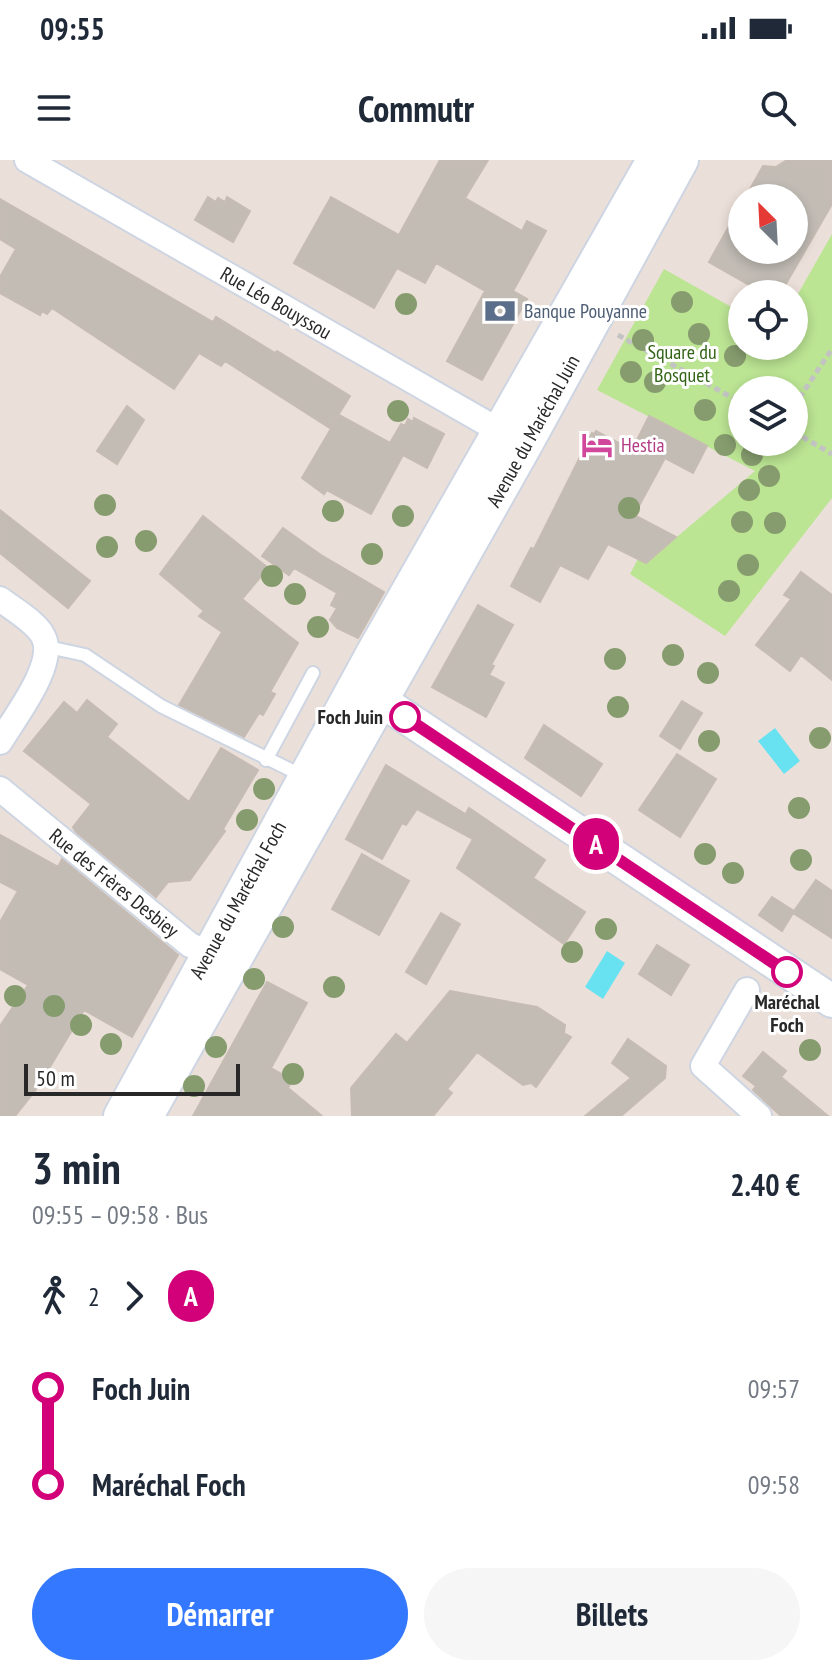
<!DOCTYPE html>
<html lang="fr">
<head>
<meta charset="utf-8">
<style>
  :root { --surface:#fff; --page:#f6f6f7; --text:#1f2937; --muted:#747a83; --accent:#3378fe }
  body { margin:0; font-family:"PT Sans Narrow",sans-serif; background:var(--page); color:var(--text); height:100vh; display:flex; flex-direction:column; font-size:30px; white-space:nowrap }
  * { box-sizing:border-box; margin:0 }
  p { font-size:26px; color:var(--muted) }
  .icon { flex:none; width:44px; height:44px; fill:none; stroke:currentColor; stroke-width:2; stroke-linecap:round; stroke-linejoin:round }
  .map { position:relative; height:956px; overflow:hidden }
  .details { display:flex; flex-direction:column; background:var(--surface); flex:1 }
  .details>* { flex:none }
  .badge { padding:0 16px; border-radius:26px; font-size:28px; line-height:52px }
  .needle { width:52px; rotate:336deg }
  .tools { position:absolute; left:728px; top:24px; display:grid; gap:16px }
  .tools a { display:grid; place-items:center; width:80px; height:80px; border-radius:50%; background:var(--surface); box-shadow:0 4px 12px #0003; font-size:40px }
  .scale { position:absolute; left:24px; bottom:20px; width:216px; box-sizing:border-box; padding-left:8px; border:4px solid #282828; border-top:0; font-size:22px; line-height:28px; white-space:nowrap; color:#282828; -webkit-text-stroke:6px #fff; paint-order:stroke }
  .map>.badge { position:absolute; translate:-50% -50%; box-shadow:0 0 0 4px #fff }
  .legs { display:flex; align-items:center; gap:12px; height:88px; padding:0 32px; font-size:26px }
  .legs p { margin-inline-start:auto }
  .summary { display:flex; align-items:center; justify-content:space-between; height:136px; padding:0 32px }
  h1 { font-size:44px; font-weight:800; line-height:60px }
  .button { display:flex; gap:16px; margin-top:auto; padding:16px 32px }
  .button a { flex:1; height:92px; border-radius:48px; background:var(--accent); color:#fff; font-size:32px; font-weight:800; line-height:92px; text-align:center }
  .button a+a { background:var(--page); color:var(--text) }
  ul { padding:0 32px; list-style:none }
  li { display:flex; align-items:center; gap:28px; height:96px; font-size:30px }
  li i { display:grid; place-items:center; width:12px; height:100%; margin:0 10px; background:currentColor }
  li i::after { content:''; width:20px; height:20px; margin:-10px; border:6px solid; border-radius:50%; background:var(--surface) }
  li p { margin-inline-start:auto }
  li:first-child i { background:linear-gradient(#0000 50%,currentColor 0) }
  li:last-child i { background:linear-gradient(currentColor 50%,#0000 0) }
  .status { display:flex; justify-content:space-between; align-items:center; height:56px; padding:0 40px; background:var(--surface); direction:ltr }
  .status svg { height:22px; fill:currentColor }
  header { display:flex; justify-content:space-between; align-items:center; height:104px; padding:0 32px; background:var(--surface); font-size:36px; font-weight:800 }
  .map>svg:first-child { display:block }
</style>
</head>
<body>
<div class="status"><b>09:55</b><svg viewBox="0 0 49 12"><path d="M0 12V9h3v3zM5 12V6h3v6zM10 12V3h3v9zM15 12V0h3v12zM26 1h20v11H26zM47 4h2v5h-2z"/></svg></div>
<header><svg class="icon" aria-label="menu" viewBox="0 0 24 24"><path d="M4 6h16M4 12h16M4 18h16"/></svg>Commutr<svg class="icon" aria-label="search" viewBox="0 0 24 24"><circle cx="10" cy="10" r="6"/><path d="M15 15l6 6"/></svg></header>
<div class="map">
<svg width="832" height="956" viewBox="0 0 832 956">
  <rect width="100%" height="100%" fill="#ebe0d9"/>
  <path fill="#bbe493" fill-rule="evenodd" d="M 832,74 L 832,338 L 725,476 L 630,414 L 638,399 L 646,403 L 755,311 L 597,230 L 664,109 L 742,153 L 742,186 L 794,186 L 794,141 ZM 742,230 L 794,230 L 794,282 L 742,282 Z"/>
  <path fill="#68e2f1" d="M 775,568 L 800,601 L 784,614 L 758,581 Z
    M 607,791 L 625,803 L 603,839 L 585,827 Z"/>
  <path fill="#c2bcb5" stroke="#c6bcb3" stroke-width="2" d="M 440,0 L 488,0 L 465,38 L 522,71 L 527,61 L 546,71 L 513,131 L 527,139 L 482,220 L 447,201 L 485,131 L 436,103 L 425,123 L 397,108 L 374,148 L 294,103 L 331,37 L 399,75 Z
    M 787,0 L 832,0 L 832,44 L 780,134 L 765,134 L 709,102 L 742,43 L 742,90 L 794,90 L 794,38 L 745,38 L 763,6 L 776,7 Z
    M 208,37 L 216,42 L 218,38 L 225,42 L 227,37 L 250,51 L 233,82 L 195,60 Z
    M 0,39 L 213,162 L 216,157 L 275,193 L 277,191 L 350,236 L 330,268 L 225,201 L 221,206 L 199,193 L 174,229 L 52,148 L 47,154 L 42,151 L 40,155 L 0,133 L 0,117 L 16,89 L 0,79 Z
    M 127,246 L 144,260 L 117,304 L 97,291 Z
    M 339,255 L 390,283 L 401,264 L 405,266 L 408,259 L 413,262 L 414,258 L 444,274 L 427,308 L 403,295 L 371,354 L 327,330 L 324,334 L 302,318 Z
    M 649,256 L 707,286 L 693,313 L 665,298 L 634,355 L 676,377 L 646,403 L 608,384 L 588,419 L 560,405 L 540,442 L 511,426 L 531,388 L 534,389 L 592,273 L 594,274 L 596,271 L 632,290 Z
    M 0,350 L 90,421 L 68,448 L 0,393 Z
    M 203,356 L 268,408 L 242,439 L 298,483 L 270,532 L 275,534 L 263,555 L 259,553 L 244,577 L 179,545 L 222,472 L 199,456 L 204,451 L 160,414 Z
    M 283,368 L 321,395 L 384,432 L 358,478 L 337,468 L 330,460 L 337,448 L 331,445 L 337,433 L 294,408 L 289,415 L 262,396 Z
    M 801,412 L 832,435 L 832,520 L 801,495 L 790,511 L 756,485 L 791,439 L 784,435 Z
    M 478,445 L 513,465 L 491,505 L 494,506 L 489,515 L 504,523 L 486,557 L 432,527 Z
    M 87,540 L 117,564 L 107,577 L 189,642 L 221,588 L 258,610 L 223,669 L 225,671 L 190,720 L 168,722 L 156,737 L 76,672 L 73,667 L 91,644 L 24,591 L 64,542 L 77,553 Z
    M 682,541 L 702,553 L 680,589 L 660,576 Z
    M 544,565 L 602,604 L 581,636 L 525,598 Z
    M 677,594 L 716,619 L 680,677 L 639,650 Z
    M 386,605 L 465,654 L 464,657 L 469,648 L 545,700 L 533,718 L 585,752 L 564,784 L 457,708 L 473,679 L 417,649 L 406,665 L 402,663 L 382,699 L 346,679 Z
    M 0,675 L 58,707 L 62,699 L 178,795 L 132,877 L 84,850 L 38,927 L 15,956 L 0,956 L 0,866 L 28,825 L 0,809 L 0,762 L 18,731 L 0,722 Z
    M 362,694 L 409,721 L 379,775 L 332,749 Z
    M 816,720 L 832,731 L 832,778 L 793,753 L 782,771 L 759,755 L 772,737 L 794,751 Z
    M 441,753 L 460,764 L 426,824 L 406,812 Z
    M 657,785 L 689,805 L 671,835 L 639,814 Z
    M 267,822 L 307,843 L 271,908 L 292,920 L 288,928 L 322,956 L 193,956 Z
    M 450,831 L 537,847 L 565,865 L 564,873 L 571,877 L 536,927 L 531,923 L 523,925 L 477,892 L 447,929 L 452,933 L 433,956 L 352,956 L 351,928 L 396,874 L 407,883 Z
    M 628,879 L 666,906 L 665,918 L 621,956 L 585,956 L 631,918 L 612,903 Z
    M 763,892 L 786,911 L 781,917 L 828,956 L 781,956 L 753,930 L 756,926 L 743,916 Z"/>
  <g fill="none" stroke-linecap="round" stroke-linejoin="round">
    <defs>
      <path id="lane" d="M 48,487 L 85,495 L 161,546 L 305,617
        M 266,600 L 313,513"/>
      <path id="street" d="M 27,0 L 514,279
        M 0,439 C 13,449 36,462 43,476 C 58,503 14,558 0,582
        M 0,629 L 190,785 L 209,793 L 221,803
        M 747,830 L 703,906 L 759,956"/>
      <path id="secondary" d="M 365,530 L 832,841
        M 120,956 L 373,492 L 653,0
        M 147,956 L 526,285 L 682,0"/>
    </defs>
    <use href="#lane" stroke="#ced5e2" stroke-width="16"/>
    <use href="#street" stroke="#ced5e2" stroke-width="28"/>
    <use href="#secondary" stroke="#ced5e2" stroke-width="36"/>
    <path stroke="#c3c3c3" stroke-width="5" stroke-dasharray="6 4" stroke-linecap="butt" d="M 618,175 L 742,243
      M 794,246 L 832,189
      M 794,272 L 832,294"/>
    <use href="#lane" stroke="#fff" stroke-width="12"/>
    <use href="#street" stroke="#fff" stroke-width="24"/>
    <use href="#secondary" stroke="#fff" stroke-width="32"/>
  </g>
  <g fill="#869c6e">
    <circle cx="682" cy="142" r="11"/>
    <circle cx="406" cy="144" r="11"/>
    <circle cx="699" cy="174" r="11"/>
    <circle cx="643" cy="180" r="11"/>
    <circle cx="735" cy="196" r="11"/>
    <circle cx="631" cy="212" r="11"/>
    <circle cx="655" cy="222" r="11"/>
    <circle cx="705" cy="250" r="11"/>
    <circle cx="398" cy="251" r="11"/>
    <circle cx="725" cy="285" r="11"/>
    <circle cx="752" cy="295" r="11"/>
    <circle cx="769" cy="316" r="11"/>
    <circle cx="749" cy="330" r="11"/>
    <circle cx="105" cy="345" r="11"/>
    <circle cx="629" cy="348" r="11"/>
    <circle cx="333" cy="351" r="11"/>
    <circle cx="403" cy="356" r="11"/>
    <circle cx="742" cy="362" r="11"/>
    <circle cx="775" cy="363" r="11"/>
    <circle cx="146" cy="381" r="11"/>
    <circle cx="107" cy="387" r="11"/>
    <circle cx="372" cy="394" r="11"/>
    <circle cx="748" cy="405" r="11"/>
    <circle cx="272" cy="416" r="11"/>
    <circle cx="729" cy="431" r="11"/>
    <circle cx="295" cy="434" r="11"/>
    <circle cx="318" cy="467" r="11"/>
    <circle cx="673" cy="495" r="11"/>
    <circle cx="615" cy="499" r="11"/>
    <circle cx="708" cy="513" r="11"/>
    <circle cx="618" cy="547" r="11"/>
    <circle cx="820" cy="578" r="11"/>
    <circle cx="709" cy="581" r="11"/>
    <circle cx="264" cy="629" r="11"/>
    <circle cx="799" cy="648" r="11"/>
    <circle cx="247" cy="660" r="11"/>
    <circle cx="705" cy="694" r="11"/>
    <circle cx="801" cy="700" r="11"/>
    <circle cx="733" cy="713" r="11"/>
    <circle cx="283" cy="767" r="11"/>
    <circle cx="606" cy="769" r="11"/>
    <circle cx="572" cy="792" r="11"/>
    <circle cx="254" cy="819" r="11"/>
    <circle cx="334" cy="827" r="11"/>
    <circle cx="15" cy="836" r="11"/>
    <circle cx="54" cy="846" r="11"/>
    <circle cx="81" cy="865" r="11"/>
    <circle cx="111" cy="884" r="11"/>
    <circle cx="216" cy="887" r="11"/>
    <circle cx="810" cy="890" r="11"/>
    <circle cx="293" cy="914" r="11"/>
    <circle cx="194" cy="926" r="11"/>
  </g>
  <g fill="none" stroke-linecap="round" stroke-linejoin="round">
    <defs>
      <path id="line-1" d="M 405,557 L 787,812"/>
    </defs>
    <use href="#line-1" stroke="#fff" stroke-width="18"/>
    <use href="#line-1" stroke="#d20179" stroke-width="12"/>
  </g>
  <defs>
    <symbol id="bank-bare" viewBox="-9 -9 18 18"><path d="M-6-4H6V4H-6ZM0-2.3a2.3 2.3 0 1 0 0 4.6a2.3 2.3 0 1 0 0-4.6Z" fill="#5c6f8a" stroke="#fff" stroke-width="2.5" paint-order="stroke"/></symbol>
    <symbol id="hotel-bare" viewBox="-9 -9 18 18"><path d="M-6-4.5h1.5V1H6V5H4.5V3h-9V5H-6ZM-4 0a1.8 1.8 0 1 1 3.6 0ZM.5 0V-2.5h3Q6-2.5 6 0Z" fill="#d1479c" stroke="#fff" stroke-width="2.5" paint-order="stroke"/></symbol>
  </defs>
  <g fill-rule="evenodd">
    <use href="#bank-bare" x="478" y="129" width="44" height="44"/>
    <use href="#hotel-bare" x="575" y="263" width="44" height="44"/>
  </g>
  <g fill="#fff" stroke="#d20179" stroke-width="4">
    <circle cx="405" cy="557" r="14"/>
    <circle cx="787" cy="812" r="14"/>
  </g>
  <g text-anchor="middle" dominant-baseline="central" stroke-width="6" stroke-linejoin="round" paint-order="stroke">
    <g font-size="20" fill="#282828" stroke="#fff">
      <text transform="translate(276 143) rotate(30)">Rue Léo Bouyssou</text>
      <text transform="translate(533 271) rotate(-61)">Avenue du Maréchal Juin</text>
      <text transform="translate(114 723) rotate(39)">Rue des Frères Desbiey</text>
      <text transform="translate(238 740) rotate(-61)">Avenue du Maréchal Foch</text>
    </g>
    <g font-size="20" fill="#4e5e75" stroke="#fff" text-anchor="start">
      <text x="524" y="151">Banque Pouyanne</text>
    </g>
    <g font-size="20" fill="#346517" stroke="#fff">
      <text x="682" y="192">Square du<tspan x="682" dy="23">Bosquet</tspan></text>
    </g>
    <g font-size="20" fill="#b23c85" stroke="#fff" text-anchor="start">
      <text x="621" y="285">Hestia</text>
    </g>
    <g font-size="20" font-weight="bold" fill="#282828" stroke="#fff" text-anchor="end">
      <text x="383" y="557">Foch Juin</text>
      <text x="787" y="842" text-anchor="middle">Maréchal<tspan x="787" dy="23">Foch</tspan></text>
    </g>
  </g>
</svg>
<div class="tools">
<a><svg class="needle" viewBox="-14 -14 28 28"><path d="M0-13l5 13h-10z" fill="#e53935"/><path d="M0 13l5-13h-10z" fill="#747a83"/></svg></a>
<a><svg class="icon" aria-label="locate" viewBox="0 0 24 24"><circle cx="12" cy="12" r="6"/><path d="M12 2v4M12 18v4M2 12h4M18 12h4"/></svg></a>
<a><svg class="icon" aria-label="layers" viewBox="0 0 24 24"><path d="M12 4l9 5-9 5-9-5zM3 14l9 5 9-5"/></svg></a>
</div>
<div class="scale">50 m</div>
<b class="badge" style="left:596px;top:684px;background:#d20179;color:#fff">A</b>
</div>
<section class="details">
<div class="summary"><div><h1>3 min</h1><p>09:55 – 09:58 · Bus</p></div><b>2.40 €</b></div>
<div class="legs"><svg class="icon" aria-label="walk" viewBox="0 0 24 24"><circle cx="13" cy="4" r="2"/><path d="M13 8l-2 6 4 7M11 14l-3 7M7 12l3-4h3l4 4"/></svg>2<svg class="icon" aria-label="forward" viewBox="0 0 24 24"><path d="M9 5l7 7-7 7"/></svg><b class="badge" style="background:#d20179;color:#fff">A</b></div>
<ul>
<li><i style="color:#d20179"></i><b>Foch Juin</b><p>09:57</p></li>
<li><i style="color:#d20179"></i><b>Maréchal Foch</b><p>09:58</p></li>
</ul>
<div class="button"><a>Démarrer</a><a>Billets</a></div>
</section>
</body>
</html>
